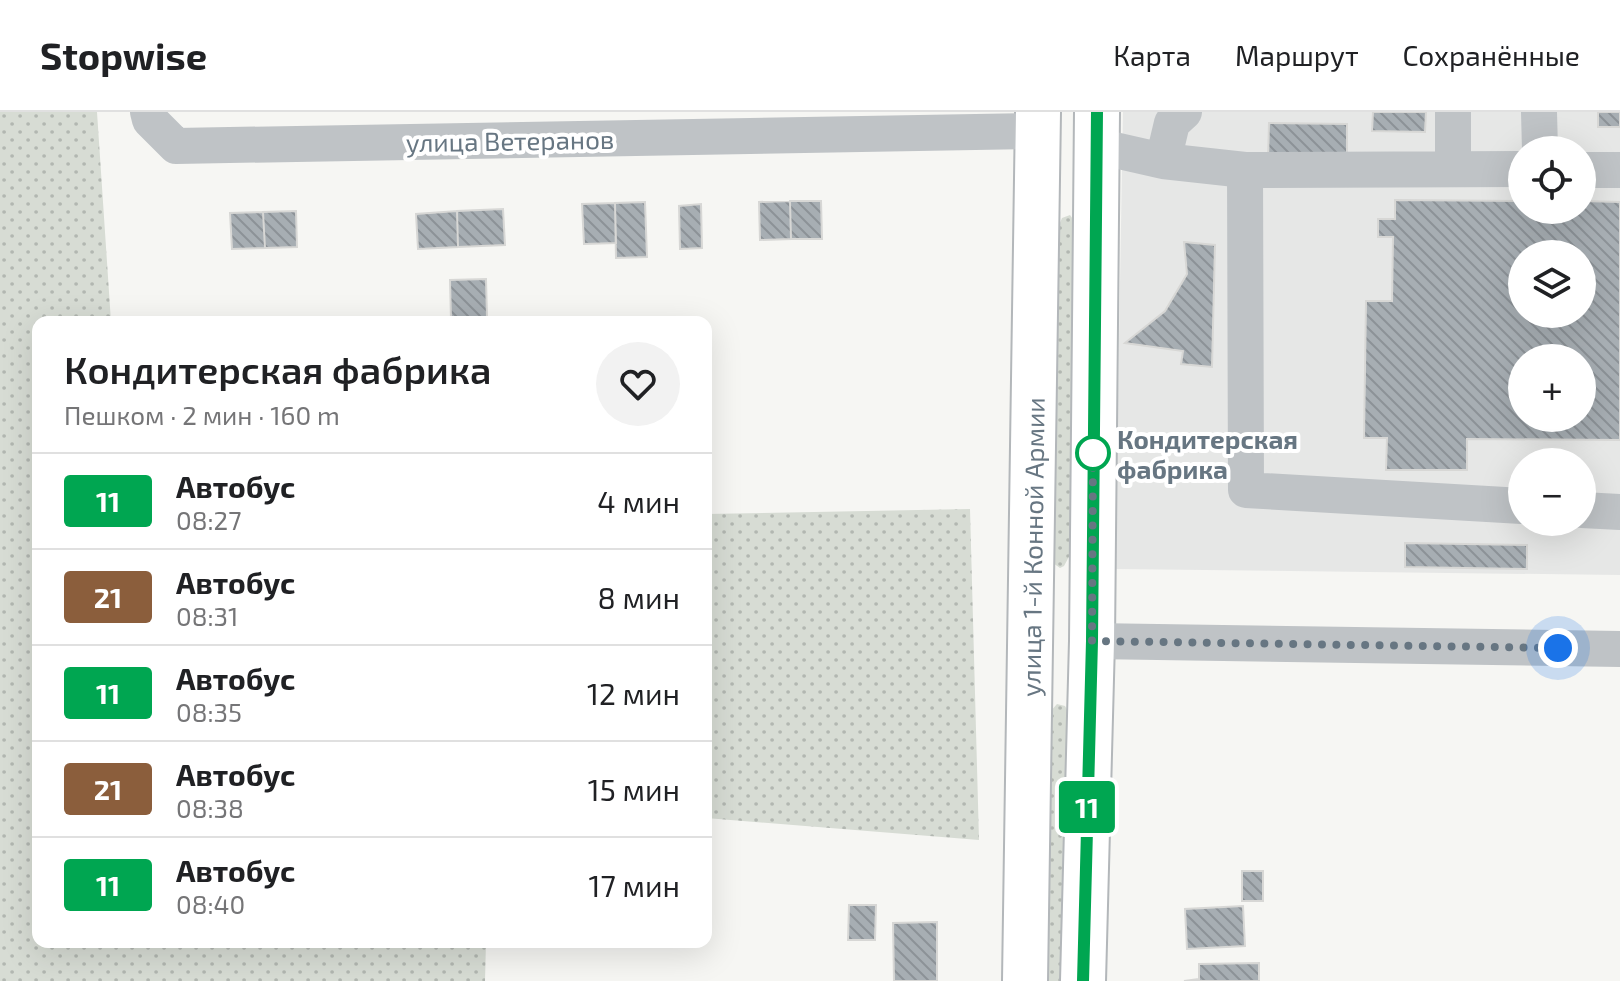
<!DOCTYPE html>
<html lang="ru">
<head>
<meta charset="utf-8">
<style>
  :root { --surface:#fff; --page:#f2f2f2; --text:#202124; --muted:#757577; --line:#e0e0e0 }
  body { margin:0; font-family:"Exo 2",sans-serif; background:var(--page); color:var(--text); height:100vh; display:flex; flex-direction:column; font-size:30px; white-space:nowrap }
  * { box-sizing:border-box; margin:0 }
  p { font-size:26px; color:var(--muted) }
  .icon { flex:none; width:44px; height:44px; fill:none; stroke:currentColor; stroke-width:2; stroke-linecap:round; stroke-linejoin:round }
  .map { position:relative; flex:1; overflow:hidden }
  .panel { position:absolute; left:32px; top:204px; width:680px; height:632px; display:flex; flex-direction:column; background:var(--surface); border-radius:16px; box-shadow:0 8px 32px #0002 }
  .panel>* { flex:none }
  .badge { padding:0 16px; border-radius:6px; font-size:28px; line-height:52px }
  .buttons { position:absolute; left:1508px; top:24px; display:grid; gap:16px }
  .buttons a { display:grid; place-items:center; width:88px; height:88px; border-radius:50%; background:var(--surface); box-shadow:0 8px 32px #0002; font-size:40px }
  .you { position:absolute; width:40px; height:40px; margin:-20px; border:6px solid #fff; border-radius:50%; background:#1a73e8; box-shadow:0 0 0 12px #1a73e833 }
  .map>.badge { position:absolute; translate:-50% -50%; box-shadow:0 0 0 4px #fff }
  .round { display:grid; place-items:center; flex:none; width:84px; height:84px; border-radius:42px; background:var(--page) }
  .headline { display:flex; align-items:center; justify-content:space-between; height:136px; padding:0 32px }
  h1 { font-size:38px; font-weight:600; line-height:60px }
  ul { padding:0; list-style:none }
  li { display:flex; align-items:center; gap:24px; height:96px; padding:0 32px; border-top:2px solid var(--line) }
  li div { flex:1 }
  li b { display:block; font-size:30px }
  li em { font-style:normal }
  li .badge { min-width:88px; font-weight:700; text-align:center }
  header { display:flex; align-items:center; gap:48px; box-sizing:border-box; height:112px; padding:0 40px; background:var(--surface); border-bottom:2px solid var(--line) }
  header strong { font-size:38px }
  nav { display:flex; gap:44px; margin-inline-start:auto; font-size:28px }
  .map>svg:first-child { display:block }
</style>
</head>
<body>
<header>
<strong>Stopwise</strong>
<nav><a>Карта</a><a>Маршрут</a><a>Сохранённые</a></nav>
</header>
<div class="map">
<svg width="1620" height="869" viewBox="0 0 1620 869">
  <defs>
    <pattern id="grass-dots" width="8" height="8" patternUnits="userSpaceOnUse" patternTransform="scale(2)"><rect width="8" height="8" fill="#d7dcd4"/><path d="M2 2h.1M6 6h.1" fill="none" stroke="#b2b7b1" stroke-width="1.8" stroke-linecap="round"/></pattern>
    <pattern id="building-back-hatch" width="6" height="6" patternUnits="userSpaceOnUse" patternTransform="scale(2)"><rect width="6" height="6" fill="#a7aeb3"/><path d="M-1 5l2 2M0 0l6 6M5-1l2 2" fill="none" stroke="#8c9297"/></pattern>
  </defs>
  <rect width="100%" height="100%" fill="#f6f6f3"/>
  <path fill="#e6e7e6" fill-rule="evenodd" d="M 1123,0 L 1620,0 L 1620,463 L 1115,457 ZM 1522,38 L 1582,38 L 1582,98 L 1522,98 ZM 1522,142 L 1582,142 L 1582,202 L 1522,202 ZM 1522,246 L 1582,246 L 1582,306 L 1522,306 ZM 1522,350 L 1582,350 L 1582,410 L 1522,410 Z"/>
  <path fill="url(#grass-dots)" d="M 0,0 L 97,0 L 111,210 L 38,210 L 38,830 L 486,830 L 485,869 L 0,869 Z
    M 1070,103 L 1075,110 L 1071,441 L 1064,454 L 1060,456 L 1053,451 L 1057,118 L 1062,106 Z
    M 970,397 L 979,728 L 706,706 L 706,402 Z
    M 1057,592 L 1065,594 L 1070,603 L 1064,869 L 1044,869 L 1050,600 Z"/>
  <path fill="url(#building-back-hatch)" stroke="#d7d7d5" stroke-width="2" fill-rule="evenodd" d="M 1373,0 L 1426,0 L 1425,20 L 1372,19 Z
    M 1598,0 L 1620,0 L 1620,15 L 1598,15 Z
    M 1269,11 L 1347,12 L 1347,48 L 1268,47 Z
    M 1395,88 L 1522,89 L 1522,98 L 1582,98 L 1582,89 L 1620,90 L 1620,328 L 1467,327 L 1467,358 L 1386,358 L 1387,326 L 1364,326 L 1366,189 L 1392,189 L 1393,125 L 1378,125 L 1378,107 L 1395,107 ZM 1522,142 L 1582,142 L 1582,202 L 1522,202 ZM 1522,246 L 1582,246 L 1582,306 L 1522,306 Z
    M 790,89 L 821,89 L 822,127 L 791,127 Z
    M 790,89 L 791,127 L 760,128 L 759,90 Z
    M 645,90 L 647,145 L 616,146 L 615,91 Z
    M 615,91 L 616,131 L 584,132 L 582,92 Z
    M 701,92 L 702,136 L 680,137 L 679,94 Z
    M 503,97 L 505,133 L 458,135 L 457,99 Z
    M 296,99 L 297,135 L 265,136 L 263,100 Z
    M 457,99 L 458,135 L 418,137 L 416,102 Z
    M 263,100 L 265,136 L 232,137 L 230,101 Z
    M 1184,130 L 1215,133 L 1212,255 L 1181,252 L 1183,239 L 1125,231 L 1165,199 L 1187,162 Z
    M 486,167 L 487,205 L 451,207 L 450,168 Z
    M 1405,431 L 1527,433 L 1527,457 L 1405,455 Z
    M 1242,759 L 1263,759 L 1263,789 L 1242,789 Z
    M 849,793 L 876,793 L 875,828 L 848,828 Z
    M 1243,794 L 1245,834 L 1187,837 L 1185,797 Z
    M 937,810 L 937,869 L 894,869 L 893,811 Z
    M 1259,851 L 1259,869 L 1184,869 L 1199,867 L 1199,852 Z"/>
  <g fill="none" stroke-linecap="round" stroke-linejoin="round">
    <defs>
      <g id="major">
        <path id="s1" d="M 1025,869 L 1038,0"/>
        <path d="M 1083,869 L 1092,529 L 1097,0"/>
      </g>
    </defs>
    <use href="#major" stroke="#b3b7ba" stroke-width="48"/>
    <path stroke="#bfc3c6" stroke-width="36" d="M 148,0 L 150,8 L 176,34 L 1038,19
      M 1453,0 L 1453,56
      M 1539,0 L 1540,38
      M 1097,34 L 1163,49 L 1245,58 L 1522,57
      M 1163,49 L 1172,11 L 1184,0
      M 1245,58 L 1246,378 L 1522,394
      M 1582,58 L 1620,58
      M 1582,398 L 1620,400
      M 1092,529 L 1620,537"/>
    <use href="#major" stroke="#fff" stroke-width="44"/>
  </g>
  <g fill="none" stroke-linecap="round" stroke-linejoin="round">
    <defs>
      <path id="line" d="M 1083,869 L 1092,529 L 1097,0"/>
    </defs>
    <use href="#line" stroke="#fff" stroke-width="18"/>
    <use href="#line" stroke="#00a651" stroke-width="12"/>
    <path stroke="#677682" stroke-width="8" stroke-dasharray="0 14.4" d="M 1093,341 L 1093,334 L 1092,529 L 1558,536"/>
  </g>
  <circle fill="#fff" stroke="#00a651" stroke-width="4" cx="1093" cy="341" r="16"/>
  <g text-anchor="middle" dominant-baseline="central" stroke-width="8" stroke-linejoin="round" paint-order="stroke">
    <g font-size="26" fill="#677682" stroke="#fff">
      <text transform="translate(510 28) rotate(-1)">улица Ветеранов</text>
      <text stroke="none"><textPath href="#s1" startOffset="434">улица 1-й Конной Армии</textPath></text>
    </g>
    <g font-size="26" font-weight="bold" fill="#677682" stroke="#fff" text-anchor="start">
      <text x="1117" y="326">Кондитерская<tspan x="1117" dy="30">фабрика</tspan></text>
    </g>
  </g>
</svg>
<div class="buttons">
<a><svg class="icon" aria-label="locate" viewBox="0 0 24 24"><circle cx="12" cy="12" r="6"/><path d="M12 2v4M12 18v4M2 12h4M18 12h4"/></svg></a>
<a><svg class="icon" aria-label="layers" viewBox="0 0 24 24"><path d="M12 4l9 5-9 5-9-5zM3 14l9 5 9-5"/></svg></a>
<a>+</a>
<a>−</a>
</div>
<div class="you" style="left:1558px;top:536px"></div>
<b class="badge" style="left:1087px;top:695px;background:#00a651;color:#fff">11</b>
<section class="panel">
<div class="headline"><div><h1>Кондитерская фабрика</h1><p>Пешком · 2 мин · 160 m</p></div><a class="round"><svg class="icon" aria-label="heart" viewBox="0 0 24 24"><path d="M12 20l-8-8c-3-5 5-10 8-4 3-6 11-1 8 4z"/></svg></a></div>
<ul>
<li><span class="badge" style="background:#00a651;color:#fff">11</span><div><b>Автобус</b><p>08:27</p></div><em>4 мин</em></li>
<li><span class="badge" style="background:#8b5e3c;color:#fff">21</span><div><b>Автобус</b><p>08:31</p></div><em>8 мин</em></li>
<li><span class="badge" style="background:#00a651;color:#fff">11</span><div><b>Автобус</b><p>08:35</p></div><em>12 мин</em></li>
<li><span class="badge" style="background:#8b5e3c;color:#fff">21</span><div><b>Автобус</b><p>08:38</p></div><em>15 мин</em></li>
<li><span class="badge" style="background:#00a651;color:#fff">11</span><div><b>Автобус</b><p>08:40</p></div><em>17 мин</em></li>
</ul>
</section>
</div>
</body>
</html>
